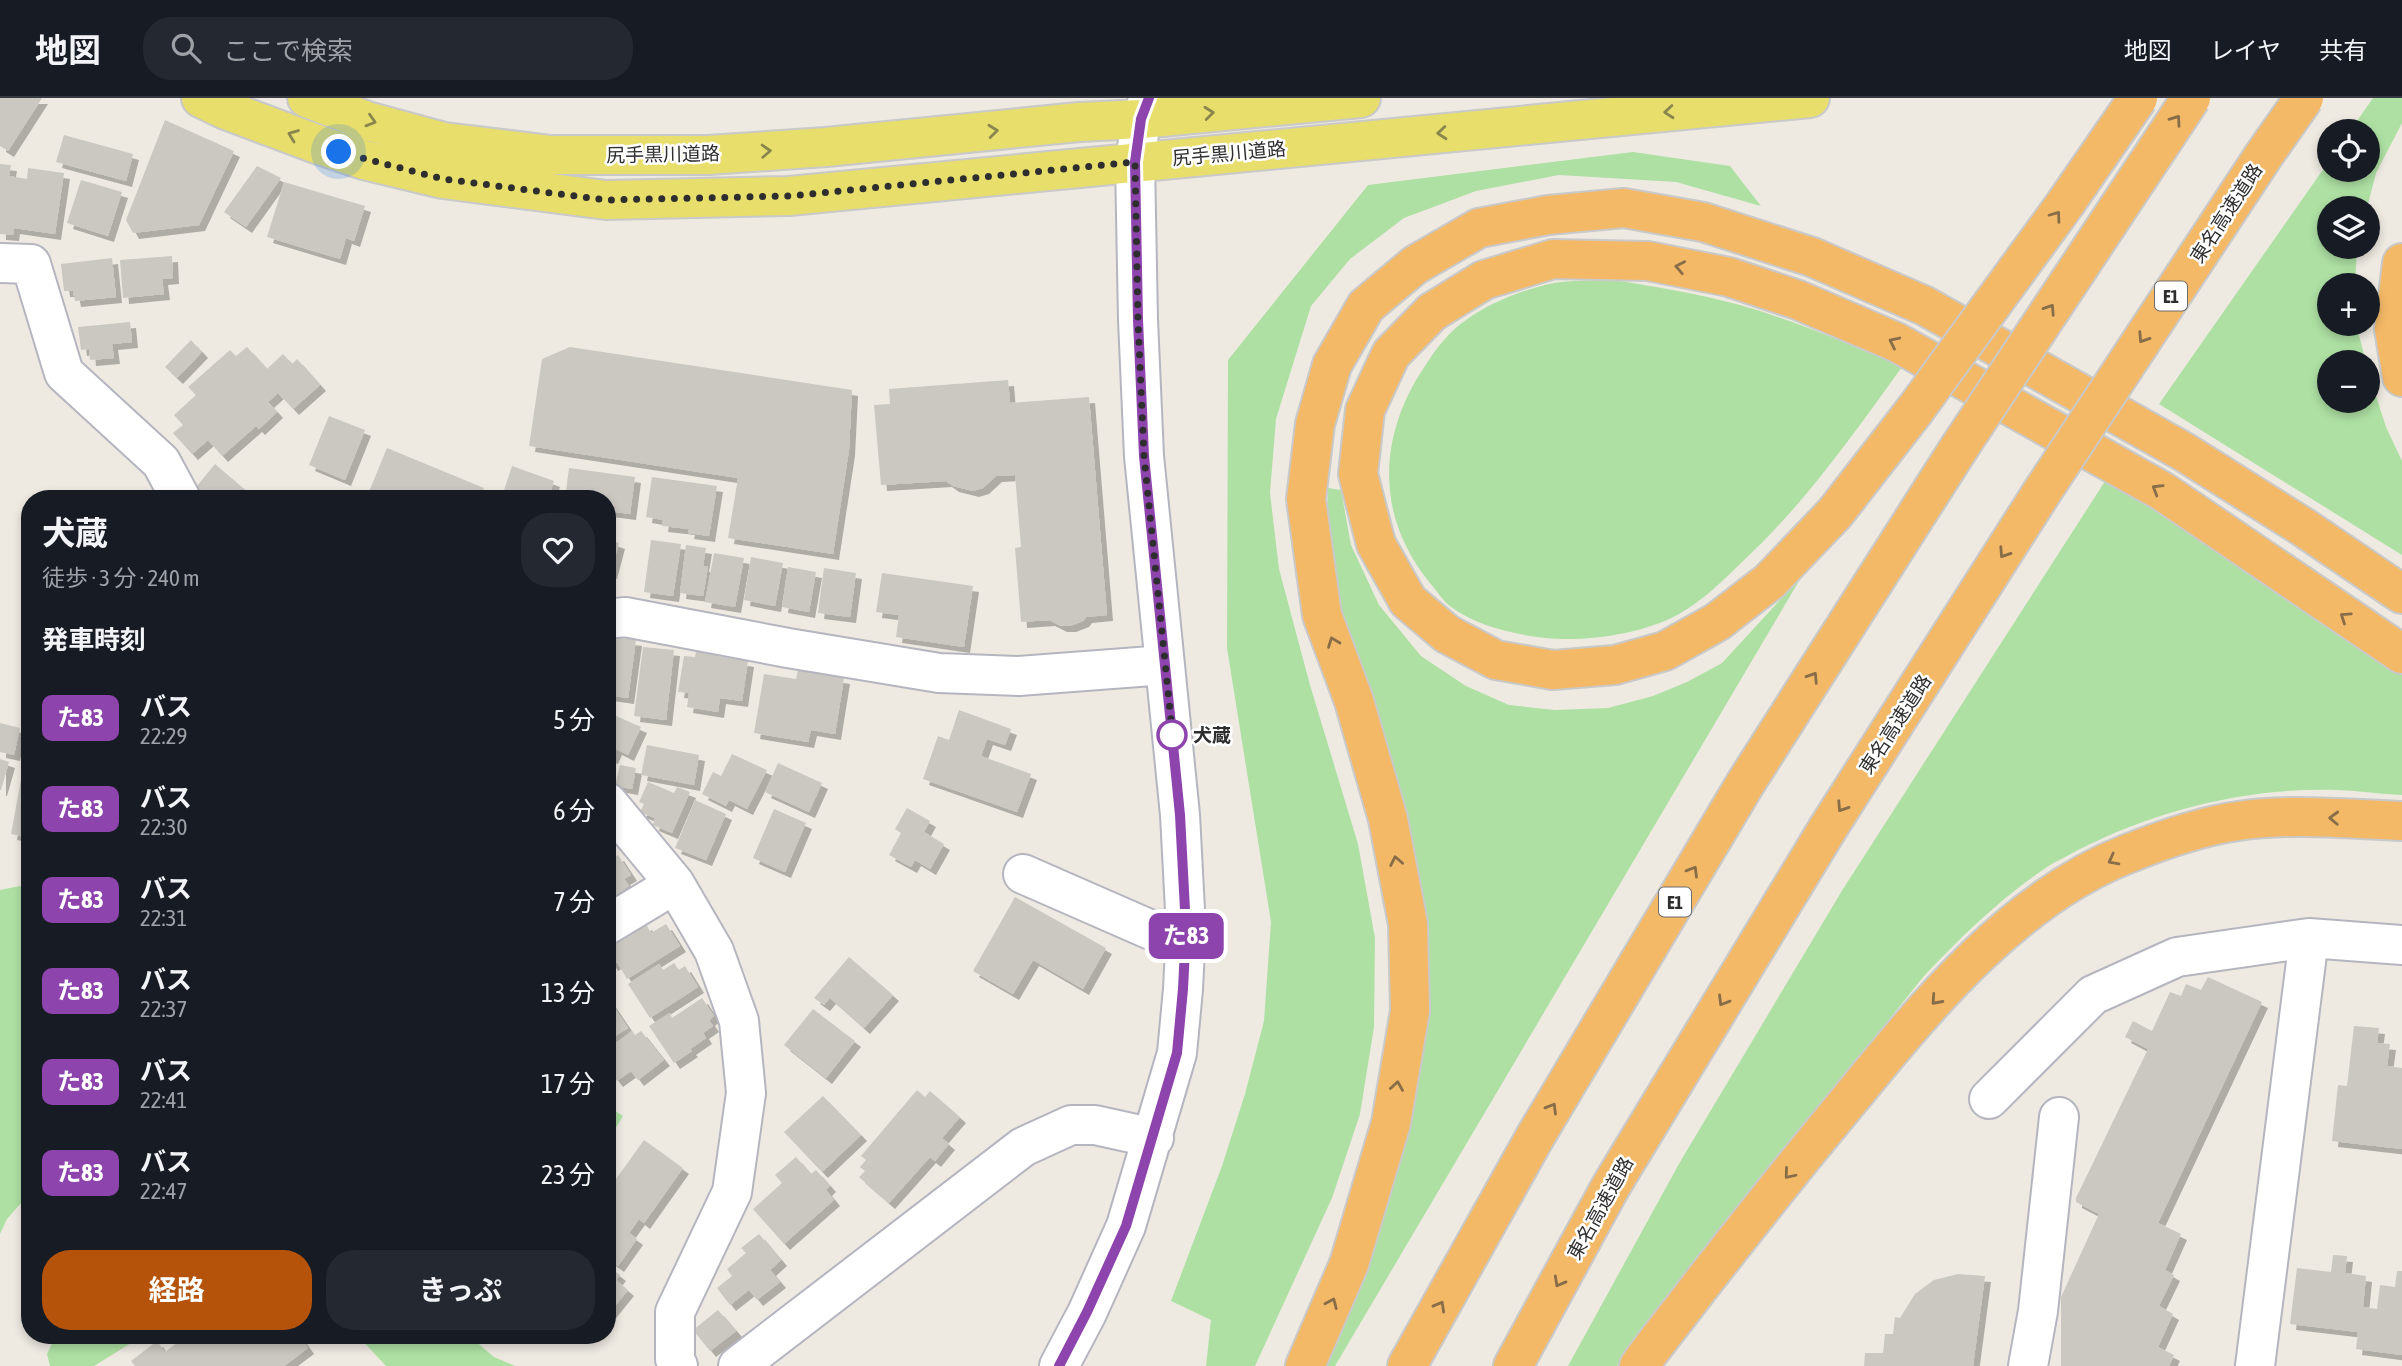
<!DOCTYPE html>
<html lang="ja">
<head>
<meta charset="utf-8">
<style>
  :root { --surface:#171b24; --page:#242831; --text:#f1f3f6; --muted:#9ea1a6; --line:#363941; --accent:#b45309 }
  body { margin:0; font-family:"Asap Condensed","Noto Sans JP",sans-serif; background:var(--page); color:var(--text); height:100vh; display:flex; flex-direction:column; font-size:26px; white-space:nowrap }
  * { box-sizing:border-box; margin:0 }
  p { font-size:23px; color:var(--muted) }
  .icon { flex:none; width:38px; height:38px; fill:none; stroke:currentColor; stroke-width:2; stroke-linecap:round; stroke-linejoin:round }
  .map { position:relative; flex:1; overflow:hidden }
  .drawer { position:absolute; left:21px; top:392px; width:595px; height:854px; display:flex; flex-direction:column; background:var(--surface); border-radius:28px; box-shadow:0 4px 10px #0003 }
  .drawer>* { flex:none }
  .badge { padding:0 14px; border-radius:10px; font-size:24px; line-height:46px }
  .fabs { position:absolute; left:2317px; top:21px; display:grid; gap:14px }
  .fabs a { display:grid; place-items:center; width:63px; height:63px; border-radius:50%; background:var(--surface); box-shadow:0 4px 10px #0003; font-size:35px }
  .you { position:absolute; width:35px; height:35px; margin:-18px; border:5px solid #fff; border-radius:50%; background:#1a73e8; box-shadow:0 0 0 10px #1a73e833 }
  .map>.badge { position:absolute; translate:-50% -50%; box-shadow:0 0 0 4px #fff }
  h2 { padding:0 21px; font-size:26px; line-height:63px }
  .round { display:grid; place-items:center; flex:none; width:74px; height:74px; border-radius:28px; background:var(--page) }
  .summary { display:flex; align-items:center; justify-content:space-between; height:119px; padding:0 21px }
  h1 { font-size:33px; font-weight:700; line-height:52px }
  .button { display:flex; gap:14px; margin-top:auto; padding:14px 21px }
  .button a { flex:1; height:80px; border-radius:28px; background:var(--accent); color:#fff; font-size:28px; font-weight:700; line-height:80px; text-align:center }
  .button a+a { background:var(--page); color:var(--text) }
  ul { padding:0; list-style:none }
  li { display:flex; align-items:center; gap:21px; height:91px; padding:0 21px }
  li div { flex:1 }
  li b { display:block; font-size:26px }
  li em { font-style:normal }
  li .badge { min-width:77px; font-weight:700; text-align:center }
  header { display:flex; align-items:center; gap:42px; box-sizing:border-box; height:98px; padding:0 35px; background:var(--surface); border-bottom:2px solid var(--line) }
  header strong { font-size:33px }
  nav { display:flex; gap:38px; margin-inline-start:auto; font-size:24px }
  .search { width:490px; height:63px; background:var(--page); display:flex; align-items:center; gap:18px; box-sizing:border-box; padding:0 24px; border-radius:28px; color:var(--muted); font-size:26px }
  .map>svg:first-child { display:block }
</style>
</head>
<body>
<header>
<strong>地図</strong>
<div class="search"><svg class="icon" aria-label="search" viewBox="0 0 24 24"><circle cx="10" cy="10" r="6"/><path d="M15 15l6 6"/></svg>ここで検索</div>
<nav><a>地図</a><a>レイヤ</a><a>共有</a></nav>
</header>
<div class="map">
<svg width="2402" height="1268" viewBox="0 0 2402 1268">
  <defs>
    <filter id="shadow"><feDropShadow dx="6" dy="6" stdDeviation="0" flood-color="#0004"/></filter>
  </defs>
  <rect width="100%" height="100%" fill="#eeeae2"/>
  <path fill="#aee0a3" d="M 2373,0 L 2402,0 L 2402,25 L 2376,75 L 2367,110 L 2329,110 L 2329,149 L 2357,149 L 2355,187 L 2329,187 L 2329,226 L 2356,226 L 2366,264 L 2329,264 L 2329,303 L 2368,303 L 2368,273 L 2386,329 L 2402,363 L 2402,457 L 2159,306 L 2329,63 L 2329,72 L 2368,72 L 2368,33 L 2350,33 Z
    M 1633,54 L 1730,68 L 1761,108 L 1676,84 L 1559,77 L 1476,93 L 1404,120 L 1350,161 L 1311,208 L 1276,321 L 1270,395 L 1279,471 L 1310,587 L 1358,746 L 1375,840 L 1374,929 L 1360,1016 L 1332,1100 L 1255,1268 L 1206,1268 L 1211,1222 L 1171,1203 L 1222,1068 L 1245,996 L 1264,923 L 1271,824 L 1227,550 L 1228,262 L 1368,87 Z
    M 1612,182 C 1655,188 1698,196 1740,207 C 1796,223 1849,246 1902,269 C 1852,338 1804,407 1741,465 C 1723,483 1702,503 1679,516 C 1647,534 1598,542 1561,541 C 1524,539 1482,531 1451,509 C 1443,503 1436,492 1430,485 C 1374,417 1378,335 1427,265 C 1437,249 1450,233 1466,222 C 1490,204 1525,191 1554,185 C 1572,182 1593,183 1612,182 Z
    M 2109,377 L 2402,569 L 2402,697 C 2381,696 2359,693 2338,692 C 2250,689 2159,711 2080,751 C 2070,757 2058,762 2047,769 C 2001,800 1962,838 1924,878 L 1674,1189 L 1617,1268 L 1568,1268 L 1680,1064 L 1843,791 Z
    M 1328,390 L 1341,392 L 1351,447 L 1379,507 L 1421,558 L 1466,588 L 1509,607 L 1555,612 L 1608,610 L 1653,598 L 1687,584 L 1722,565 L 1802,478 L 1335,1268 L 1319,1268 L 1417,961 L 1326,452 Z
    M 20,788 L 30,794 L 30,1095 L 7,1121 L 0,1136 L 0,792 Z
    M 607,1008 L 623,1018 L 607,1045 Z
    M 56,1237 L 144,1237 L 94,1268 L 50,1268 L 47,1256 Z
    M 357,1237 L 468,1237 L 494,1259 L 515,1268 L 386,1268 Z"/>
  <path fill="#cac8c0" filter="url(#shadow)" d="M 0,0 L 42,0 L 8,53 L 0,48 Z
    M 165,22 L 234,53 L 199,127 L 133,135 L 126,122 Z
    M 64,37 L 133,56 L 126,83 L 56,64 Z
    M 0,66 L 11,67 L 9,78 L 27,81 L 28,70 L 64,75 L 55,136 L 14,130 L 13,137 L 0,136 Z
    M 257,68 L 281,80 L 246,129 L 224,114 Z
    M 81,82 L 122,94 L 108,138 L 67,125 Z
    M 284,84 L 365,108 L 354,143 L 346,140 L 340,161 L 267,139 Z
    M 172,158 L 173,180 L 162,181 L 164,196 L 123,200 L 120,162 Z
    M 112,160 L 116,199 L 75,203 L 73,193 L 64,193 L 61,166 Z
    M 130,224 L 132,244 L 112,246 L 114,260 L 90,262 L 89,251 L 81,252 L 78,229 Z
    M 191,242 L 202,254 L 177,280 L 165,269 Z
    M 247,249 L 267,271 L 283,256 L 292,266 L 297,261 L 320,287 L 293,311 L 278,295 L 268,304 L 277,314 L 259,331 L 256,328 L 222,358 L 208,342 L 192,356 L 173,335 L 183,327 L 174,317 L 196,297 L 188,289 L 230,252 L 236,258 Z
    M 570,249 L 852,292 L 849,352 L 833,456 L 728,440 L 738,380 L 529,348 L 542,261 Z
    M 1008,282 L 1010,305 L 1089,299 L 1107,517 L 1086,519 L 1083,523 L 1070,528 L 1061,528 L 1049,522 L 1021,524 L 1015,450 L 1021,449 L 1015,377 L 996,378 L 983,390 L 973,393 L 953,388 L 946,383 L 881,387 L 874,307 L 890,306 L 889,291 Z
    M 329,318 L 365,332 L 345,382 L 309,367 Z
    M 387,350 L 484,390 L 479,401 L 366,401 Z
    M 215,366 L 256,401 L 200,401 L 192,394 Z
    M 512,368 L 554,383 L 548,401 L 501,401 Z
    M 569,370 L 635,379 L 630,416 L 607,413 L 607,401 L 565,401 Z
    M 652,379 L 717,388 L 709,438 L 688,435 L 689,431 L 662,428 L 663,422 L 646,419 Z
    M 607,441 L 619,445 L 611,475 L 607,474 Z
    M 651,442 L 681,446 L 673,498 L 644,494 Z
    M 686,447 L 706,450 L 703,468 L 708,469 L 703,498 L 680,495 Z
    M 714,455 L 744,460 L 735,509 L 705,504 Z
    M 751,459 L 783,465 L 775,508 L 744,502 Z
    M 788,469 L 816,474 L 809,514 L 782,509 Z
    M 824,470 L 856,475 L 850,519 L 818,515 Z
    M 882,475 L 973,488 L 964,549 L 896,539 L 899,517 L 876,514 Z
    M 607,538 L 636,542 L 628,600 L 607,597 Z
    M 698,543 L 714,545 L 712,557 L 748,563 L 742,603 L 720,600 L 718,614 L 687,609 L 689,595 L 678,594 L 684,558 L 695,559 Z
    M 643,549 L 674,552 L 666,622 L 634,618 Z
    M 798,572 L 844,580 L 835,636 L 811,632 L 808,644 L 754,635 L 764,576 L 796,581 Z
    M 959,612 L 1011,631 L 1005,647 L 987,641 L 981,658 L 1031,676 L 1017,714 L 923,681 L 938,638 L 949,642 Z
    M 607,614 L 641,629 L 628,657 L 616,651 L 612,660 L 607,658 Z
    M 0,625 L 20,630 L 14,657 L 0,654 Z
    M 647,647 L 699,657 L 694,687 L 641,677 Z
    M 732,656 L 767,672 L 747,711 L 729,702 L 726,708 L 702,696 L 713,674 L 721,678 Z
    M 0,661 L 9,664 L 1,692 L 0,692 Z
    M 778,665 L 822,685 L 809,714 L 765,694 Z
    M 620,667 L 636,670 L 632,691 L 615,688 Z
    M 22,676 L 30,678 L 30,740 L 11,736 Z
    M 648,684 L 674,695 L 677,689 L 690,694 L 672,735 L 653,727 L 655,720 L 640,714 L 644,706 L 639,704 Z
    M 695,702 L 726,716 L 706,762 L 675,750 Z
    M 907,710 L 930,723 L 924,734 L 944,746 L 930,771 L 915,762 L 911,769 L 889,757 L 901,735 L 895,731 Z
    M 774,711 L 806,725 L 785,774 L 753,760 Z
    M 618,757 L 631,777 L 624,781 L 629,788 L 613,799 L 609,793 L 607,794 L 607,765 Z
    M 1015,799 L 1106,850 L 1083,891 L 1033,862 L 1013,896 L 973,873 Z
    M 646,826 L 651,835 L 666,826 L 680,848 L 627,881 L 617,864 L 612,867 L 607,859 L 607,850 Z
    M 849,859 L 893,897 L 864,930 L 830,900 L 824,907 L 814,900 Z
    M 674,865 L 679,872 L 685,868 L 698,889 L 650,920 L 628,886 L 659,866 L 663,872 Z
    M 2208,879 L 2262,904 L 2158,1125 L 2181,1136 L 2165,1172 L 2174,1177 L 2159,1208 L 2173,1216 L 2158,1249 L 2174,1257 L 2169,1268 L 2061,1268 L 2061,1199 L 2099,1116 L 2076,1104 L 2076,1100 L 2148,951 L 2125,939 L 2133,923 L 2152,933 L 2170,894 L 2181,898 L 2186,886 L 2201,892 Z
    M 607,899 L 628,930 L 607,943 Z
    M 702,900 L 714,918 L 709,922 L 713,928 L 703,935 L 706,940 L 690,951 L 692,953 L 674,965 L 649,928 L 670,915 L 672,920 Z
    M 813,911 L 855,943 L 826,980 L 784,947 Z
    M 2354,928 L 2379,930 L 2377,945 L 2390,946 L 2387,968 L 2402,970 L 2402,1051 L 2332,1043 L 2338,987 L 2347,988 Z
    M 632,933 L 635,937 L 641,933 L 664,962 L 638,982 L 631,973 L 617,983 L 607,970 L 607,952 Z
    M 917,992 L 925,999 L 930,993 L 960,1019 L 942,1040 L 949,1046 L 935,1063 L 930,1059 L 889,1105 L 859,1079 L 865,1073 L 860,1069 L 866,1062 L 861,1058 Z
    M 823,998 L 861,1037 L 822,1074 L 784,1034 Z
    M 644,1042 L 683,1070 L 644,1125 L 639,1121 L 629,1135 L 637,1141 L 618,1168 L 607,1160 L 607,1085 L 611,1088 Z
    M 796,1059 L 811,1076 L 816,1072 L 830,1088 L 826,1092 L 834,1102 L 784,1146 L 753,1111 L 782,1085 L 775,1077 Z
    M 759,1136 L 781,1162 L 770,1172 L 780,1184 L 757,1202 L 749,1192 L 730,1207 L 717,1190 L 732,1178 L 727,1171 L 746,1155 L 741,1150 Z
    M 2333,1157 L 2347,1158 L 2345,1175 L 2366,1178 L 2363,1209 L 2377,1211 L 2380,1187 L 2395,1189 L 2397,1173 L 2402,1173 L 2402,1257 L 2356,1251 L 2358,1234 L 2290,1226 L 2297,1170 L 2331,1174 Z
    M 607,1167 L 620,1177 L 616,1182 L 628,1192 L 607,1218 Z
    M 1958,1176 L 1985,1178 L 1973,1268 L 1864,1268 L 1865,1255 L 1883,1255 L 1885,1236 L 1893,1236 L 1895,1219 L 1900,1220 L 1915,1196 L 1934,1182 Z
    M 718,1212 L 736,1233 L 710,1253 L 693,1232 Z
    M 187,1237 L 299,1237 L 308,1250 L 284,1268 L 135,1268 L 131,1263 L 157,1243 L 165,1254 Z"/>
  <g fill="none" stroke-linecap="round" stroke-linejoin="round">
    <defs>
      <path id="minor" d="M 0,165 L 31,166 L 64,275 L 161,364 L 181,401
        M 607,521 L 625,519 L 788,550 L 939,575 L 1019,578 L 1165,567
        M 607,704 L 675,786 L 714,853 L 739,923 L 746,995 L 732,1094 L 675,1214 L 675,1261 L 678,1268
        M 1023,776 L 1151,832 L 1186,831
        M 607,827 L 675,786
        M 1989,1001 L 2093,897 L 2177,859 L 2309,840 L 2402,847
        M 738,1268 L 1023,1049 L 1071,1027 L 1095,1027 L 1154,1040
        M 1059,1268 L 1087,1215 L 1126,1128 L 1177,955 L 1183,891 L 1186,831 L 1180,717 L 1144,358 L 1138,222 L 1135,64 L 1141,21 L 1149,0
        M 2028,1268 L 2038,1213 L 2059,1019
        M 2255,1268 L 2309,840"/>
      <path id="major" d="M 201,0 L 226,12 L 314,45 L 364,62 L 443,81 L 606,102 L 789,98 L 1810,0
        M 307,0 L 367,23 L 444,44 L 551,57 L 708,57 L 826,49 L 1079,24 L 1141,21 L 1361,0"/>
      <path id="highway" d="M 2402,165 L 2394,231 L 2402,279
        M 1915,312 L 1835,415 L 1770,483 L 1717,524 L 1665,553 L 1615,567 L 1553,572 L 1496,562 L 1447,536 L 1408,503 L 1376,446 L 1358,376 L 1365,312 L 1391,256 L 1432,214 L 1484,182 L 1553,161 L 1648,163 L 1729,179 L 1798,202 L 1896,244 L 2162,393 L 2402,556
        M 1305,1268 L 1349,1166 L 1391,1025 L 1410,913 L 1408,826 L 1388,721 L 1354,603 L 1322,517 L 1306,401 L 1315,326 L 1332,267 L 1366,208 L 1415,167 L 1479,130 L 1548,117 L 1624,110 L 1703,124 L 1812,159 L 1925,208 L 2184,354 L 2303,429 L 2402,496
        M 1407,1268 L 1535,1039 L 1745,686 L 1959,350
        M 1513,1268 L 1611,1088 L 1828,730 L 2040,397
        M 1639,1268 C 1658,1241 1680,1215 1700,1188 C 1740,1137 1780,1086 1822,1035 C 1906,934 2001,805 2127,756 C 2162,742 2201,728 2238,723 C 2292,715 2348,721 2402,723"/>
    </defs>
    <use href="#minor" stroke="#b5b5c0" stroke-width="42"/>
    <use href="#major" stroke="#c9c9c9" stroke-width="42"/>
    <use href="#highway" stroke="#c9c9c9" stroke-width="42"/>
    <use href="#minor" stroke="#fff" stroke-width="38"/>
    <use href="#major" stroke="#e8de6c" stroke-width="38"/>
    <use href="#highway" stroke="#f4b967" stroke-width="38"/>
    <defs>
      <path id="highway-bridge" d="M 1915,312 L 2065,106 L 2138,0
        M 1959,350 L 2191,0
        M 2040,397 L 2264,57 L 2304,0"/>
    </defs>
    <use href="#highway-bridge" stroke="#c9c9c9" stroke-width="42" stroke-linecap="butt"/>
    <use href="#highway-bridge" stroke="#f4b967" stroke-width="38"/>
  </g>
  <defs><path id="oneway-chevron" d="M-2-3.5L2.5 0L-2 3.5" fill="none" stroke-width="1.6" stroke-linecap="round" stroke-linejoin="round" transform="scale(1.75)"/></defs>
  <g stroke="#8b864d">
    <use href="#oneway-chevron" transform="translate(1669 14) rotate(175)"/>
    <use href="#oneway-chevron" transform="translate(1209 15) rotate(-6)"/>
    <use href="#oneway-chevron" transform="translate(371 23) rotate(17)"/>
    <use href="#oneway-chevron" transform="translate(993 33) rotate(-6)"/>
    <use href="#oneway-chevron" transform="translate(1442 35) rotate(175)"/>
    <use href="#oneway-chevron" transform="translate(293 37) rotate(-159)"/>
    <use href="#oneway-chevron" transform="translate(766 53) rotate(-3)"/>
  </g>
  <g stroke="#876d48">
    <use href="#oneway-chevron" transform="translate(2176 22) rotate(-55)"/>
    <use href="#oneway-chevron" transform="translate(2056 118) rotate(-54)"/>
    <use href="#oneway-chevron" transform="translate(1680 169) rotate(-169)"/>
    <use href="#oneway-chevron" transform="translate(2050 211) rotate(-57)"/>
    <use href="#oneway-chevron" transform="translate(2143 240) rotate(123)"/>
    <use href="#oneway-chevron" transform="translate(1894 244) rotate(-154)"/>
    <use href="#oneway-chevron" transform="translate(2157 391) rotate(-149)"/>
    <use href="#oneway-chevron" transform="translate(2004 455) rotate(123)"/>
    <use href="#oneway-chevron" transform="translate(2345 519) rotate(-146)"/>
    <use href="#oneway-chevron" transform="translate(1333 544) rotate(-111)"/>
    <use href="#oneway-chevron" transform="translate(1813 579) rotate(-57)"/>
    <use href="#oneway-chevron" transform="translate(1842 709) rotate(123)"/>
    <use href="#oneway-chevron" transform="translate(2334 720) rotate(-178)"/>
    <use href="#oneway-chevron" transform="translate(2113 762) rotate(152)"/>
    <use href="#oneway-chevron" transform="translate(1396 763) rotate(-101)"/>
    <use href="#oneway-chevron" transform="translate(1693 773) rotate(-59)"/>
    <use href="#oneway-chevron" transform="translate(1936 902) rotate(132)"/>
    <use href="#oneway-chevron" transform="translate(1723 903) rotate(121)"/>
    <use href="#oneway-chevron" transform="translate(1397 988) rotate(-81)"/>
    <use href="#oneway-chevron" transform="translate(1552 1010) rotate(-59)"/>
    <use href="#oneway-chevron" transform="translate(1789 1076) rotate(130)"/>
    <use href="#oneway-chevron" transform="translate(1559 1184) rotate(119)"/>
    <use href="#oneway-chevron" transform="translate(1332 1205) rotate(-67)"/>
    <use href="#oneway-chevron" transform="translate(1440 1208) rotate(-61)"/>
  </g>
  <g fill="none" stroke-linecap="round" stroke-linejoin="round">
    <defs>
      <path id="line" d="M 1059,1268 L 1087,1214 L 1126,1128 L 1177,955 L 1183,891 L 1186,831 L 1180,717 L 1144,358 L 1138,222 L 1135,64 L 1141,21 L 1149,0"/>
    </defs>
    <use href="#line" stroke="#fff" stroke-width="16"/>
    <use href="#line" stroke="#8e44ad" stroke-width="10"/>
    <path stroke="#2e2e2e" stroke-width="7" stroke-dasharray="0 12.6" d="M 339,54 L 443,81 L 606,102 L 789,98 L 1135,64 L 1138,222 L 1144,358 L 1173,642 L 1172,637"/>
  </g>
  <circle fill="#fff" stroke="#8e44ad" stroke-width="3.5" cx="1172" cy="637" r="14"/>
  <g text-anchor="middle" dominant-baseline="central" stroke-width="5" stroke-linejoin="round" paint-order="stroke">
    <g fill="#fff" stroke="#6d6d6d" stroke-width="2">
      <rect x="2155" y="183.5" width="32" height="29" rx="5"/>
      <rect x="1659" y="789.5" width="32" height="29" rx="5"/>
    </g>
    <g font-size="18" font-weight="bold" fill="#2e2e2e">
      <text x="2171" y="198">E1</text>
      <text x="1675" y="804">E1</text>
    </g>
    <g font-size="19" fill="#2e2e2e" stroke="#fff">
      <text transform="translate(1229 55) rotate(-5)">尻手黒川道路</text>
      <text transform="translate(663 56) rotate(-1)">尻手黒川道路</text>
      <text transform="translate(2226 115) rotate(-57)">東名高速道路</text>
      <text transform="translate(1895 626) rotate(-57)">東名高速道路</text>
      <text transform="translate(1600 1110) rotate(-61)">東名高速道路</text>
    </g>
    <g font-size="19" font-weight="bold" fill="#2e2e2e" stroke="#fff" text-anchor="start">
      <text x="1193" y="637">犬蔵</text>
    </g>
  </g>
</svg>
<div class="fabs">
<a><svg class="icon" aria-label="locate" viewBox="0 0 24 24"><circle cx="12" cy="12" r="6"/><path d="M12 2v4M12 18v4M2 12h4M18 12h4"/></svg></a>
<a><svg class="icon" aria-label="layers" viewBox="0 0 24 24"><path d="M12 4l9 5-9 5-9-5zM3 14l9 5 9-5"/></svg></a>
<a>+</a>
<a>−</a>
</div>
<div class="you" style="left:339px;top:54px"></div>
<b class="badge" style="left:1186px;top:838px;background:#8e44ad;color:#fff">た83</b>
<section class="drawer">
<div class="summary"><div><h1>犬蔵</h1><p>徒歩 · 3 分 · 240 m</p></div><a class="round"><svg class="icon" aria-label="heart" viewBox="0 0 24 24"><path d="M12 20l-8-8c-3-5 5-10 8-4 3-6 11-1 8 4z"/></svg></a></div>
<h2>発車時刻</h2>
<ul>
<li><span class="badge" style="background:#8e44ad;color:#fff">た83</span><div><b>バス</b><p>22:29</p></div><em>5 分</em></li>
<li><span class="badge" style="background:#8e44ad;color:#fff">た83</span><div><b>バス</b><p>22:30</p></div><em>6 分</em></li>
<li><span class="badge" style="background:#8e44ad;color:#fff">た83</span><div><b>バス</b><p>22:31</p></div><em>7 分</em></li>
<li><span class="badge" style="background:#8e44ad;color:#fff">た83</span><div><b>バス</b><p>22:37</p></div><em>13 分</em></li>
<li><span class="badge" style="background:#8e44ad;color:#fff">た83</span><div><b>バス</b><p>22:41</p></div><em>17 分</em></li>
<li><span class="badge" style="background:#8e44ad;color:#fff">た83</span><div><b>バス</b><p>22:47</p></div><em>23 分</em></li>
</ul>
<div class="button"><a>経路</a><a>きっぷ</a></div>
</section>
</div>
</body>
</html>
